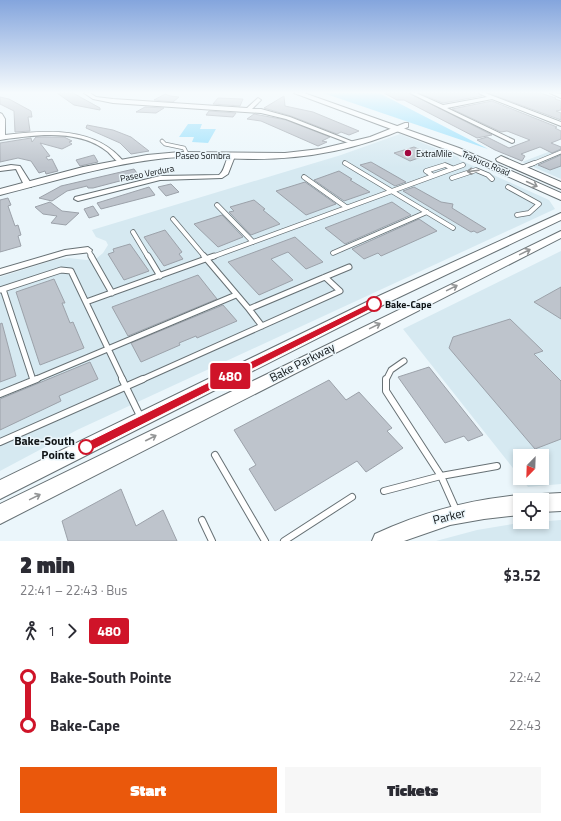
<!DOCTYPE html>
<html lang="en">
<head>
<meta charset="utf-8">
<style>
  :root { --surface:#fff; --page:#f7f7f7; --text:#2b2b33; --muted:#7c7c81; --accent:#ea580c }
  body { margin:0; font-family:"Titillium Web",sans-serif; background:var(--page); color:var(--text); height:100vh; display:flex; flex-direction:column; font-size:15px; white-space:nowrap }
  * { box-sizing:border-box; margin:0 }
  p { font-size:13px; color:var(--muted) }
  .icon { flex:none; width:22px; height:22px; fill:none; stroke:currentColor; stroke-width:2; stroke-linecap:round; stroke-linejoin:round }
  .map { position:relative; height:541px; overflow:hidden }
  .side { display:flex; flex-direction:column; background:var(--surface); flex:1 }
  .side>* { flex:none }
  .badge { padding:0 8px; border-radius:3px; font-size:14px; line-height:26px }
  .needle { width:26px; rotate:203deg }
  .buttons { position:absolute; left:513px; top:449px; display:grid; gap:8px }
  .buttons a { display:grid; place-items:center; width:36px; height:36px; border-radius:0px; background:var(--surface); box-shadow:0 2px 6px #0003; font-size:20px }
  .map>.badge { position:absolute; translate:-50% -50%; box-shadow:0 0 0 2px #fff }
  .legs { display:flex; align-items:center; gap:6px; height:44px; padding:0 20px; font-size:13px }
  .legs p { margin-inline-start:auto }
  .headline { display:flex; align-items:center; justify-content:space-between; height:68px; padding:0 20px }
  h1 { font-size:22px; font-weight:800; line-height:30px }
  .cta { display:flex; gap:8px; margin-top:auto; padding:8px 20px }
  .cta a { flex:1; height:46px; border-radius:0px; background:var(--accent); color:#fff; font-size:16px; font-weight:800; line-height:46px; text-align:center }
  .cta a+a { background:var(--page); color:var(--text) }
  ul { padding:0 20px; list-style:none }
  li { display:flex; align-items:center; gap:14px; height:48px; font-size:15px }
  li i { display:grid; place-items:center; width:6px; height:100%; margin:0 5px; background:currentColor }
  li i::after { content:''; width:10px; height:10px; margin:-5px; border:3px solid; border-radius:50%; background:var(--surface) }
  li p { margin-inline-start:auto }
  li:first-child i { background:linear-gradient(#0000 50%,currentColor 0) }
  li:last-child i { background:linear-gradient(currentColor 50%,#0000 0) }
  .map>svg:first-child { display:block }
</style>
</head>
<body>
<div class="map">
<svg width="561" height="541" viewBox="0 0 561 541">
  <rect width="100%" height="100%" fill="#ebf6fb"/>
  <path fill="#d6e9f1" d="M 400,134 L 458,157 L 460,160 L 549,200 L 555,209 L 77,430 L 0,471 L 0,277 L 54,260 L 69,258 L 86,260 L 97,258 L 103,253 L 108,245 L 106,241 L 96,237 L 92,230 L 341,155 Z
    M 561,147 L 561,179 L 522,162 Z
    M 561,251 L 561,484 L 528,487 L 521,478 L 542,478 L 542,456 L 520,456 L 520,477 L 403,329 Z
    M 561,520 L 561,541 L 436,541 L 477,530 L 513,524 Z"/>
  <path fill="#99e0fc" d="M 323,93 L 379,93 L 488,149 Z
    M 188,124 L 202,124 L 200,129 L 216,129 L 208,143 L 192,142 L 194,137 L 179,137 Z"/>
  <path fill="#bec4cc" stroke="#9ca2aa" d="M 57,93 L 73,93 L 100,108 L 100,110 L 74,105 Z
    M 384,93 L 409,93 L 492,135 L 477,138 L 404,100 L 397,100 Z
    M 419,93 L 478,93 L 482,96 L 443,103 Z
    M 488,93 L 540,93 L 556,98 L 555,99 L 561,101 L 561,110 L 556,111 L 561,113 L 561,120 Z
    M 165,94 L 170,96 L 179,97 L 173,102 L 154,100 Z
    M 284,96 L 285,106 L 313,112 L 359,131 L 349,135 L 341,132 L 337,134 L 291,116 L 264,108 Z
    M 0,97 L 9,99 L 31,111 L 32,117 L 28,117 L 30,131 L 15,132 L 14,111 L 0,104 Z
    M 218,98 L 243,99 L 240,106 L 213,104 Z
    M 492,101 L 557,127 L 555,128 L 561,131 L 561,139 L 551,143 L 561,147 L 561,149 L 552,153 L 540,147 L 521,154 L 525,156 L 522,161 L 495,150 L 477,140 L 487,137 L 509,148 L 530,140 L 507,131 L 501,132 L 452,109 Z
    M 145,107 L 164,108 L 156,113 L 136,112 Z
    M 209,111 L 236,113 L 233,117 L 206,115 Z
    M 254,114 L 286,120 L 330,137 L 322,141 L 327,142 L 318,146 L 261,121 L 247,119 Z
    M 87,125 L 113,130 L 131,137 L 149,151 L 131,154 L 120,143 L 86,128 Z
    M 36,137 L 64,137 L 72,141 L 69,142 L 72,144 L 62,149 L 40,143 L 50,156 L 46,157 L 48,160 L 52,159 L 58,171 L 46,174 L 45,171 L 39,173 L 31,161 L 18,158 L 0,162 L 0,143 L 31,138 L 32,142 Z
    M 414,147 L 430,154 L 410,161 L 394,153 Z
    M 94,155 L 98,162 L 80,166 L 76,160 Z
    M 561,155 L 561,166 L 550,170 L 538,165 Z
    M 371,162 L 406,182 L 395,186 L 360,165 Z
    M 134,169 L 139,176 L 93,188 L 88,188 L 87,186 L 67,191 L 52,201 L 39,198 L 61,186 Z
    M 339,171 L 352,179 L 350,180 L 370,192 L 344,201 L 314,180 Z
    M 305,182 L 336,204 L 306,215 L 276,191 Z
    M 171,184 L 179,192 L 166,196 L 158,187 Z
    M 149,187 L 155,195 L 101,209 L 97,203 Z
    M 414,187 L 441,202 L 453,204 L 452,208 L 486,229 L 477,233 L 474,231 L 471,232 L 403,191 Z
    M 8,198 L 11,205 L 8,206 L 15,226 L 18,225 L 21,235 L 18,236 L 21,246 L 0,252 L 0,200 Z
    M 254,200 L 265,209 L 263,210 L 280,224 L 251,235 L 229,212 L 234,211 L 230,207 Z
    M 50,202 L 62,211 L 79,213 L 66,225 L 51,223 L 57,216 L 43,214 L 35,207 Z
    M 392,202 L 411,215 L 345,244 L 325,228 Z
    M 93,206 L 99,215 L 89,218 L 84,209 Z
    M 222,215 L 243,237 L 218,247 L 194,224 Z
    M 419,219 L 437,231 L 381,256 L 378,253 L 364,259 L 352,249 Z
    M 165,230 L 182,252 L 179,254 L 183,259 L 164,266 L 144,237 Z
    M 295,237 L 323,262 L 306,269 L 288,252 L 271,259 L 293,280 L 259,295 L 228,262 Z
    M 130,244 L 149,271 L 124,280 L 108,254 L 114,252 L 113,249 Z
    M 198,275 L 217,299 L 128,336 L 112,307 Z
    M 54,279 L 65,303 L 62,303 L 70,323 L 73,322 L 84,348 L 40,365 L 16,292 Z
    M 561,287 L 561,319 L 534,302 Z
    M 223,305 L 237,321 L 197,338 L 196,336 L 179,343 L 180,345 L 141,362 L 131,343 Z
    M 510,319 L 543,351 L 534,354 L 561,381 L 561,439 L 535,449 L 449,348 L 453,337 Z
    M 2,323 L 16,376 L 0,382 L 0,324 Z
    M 90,362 L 98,379 L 59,396 L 61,401 L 0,430 L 0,399 Z
    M 429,367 L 483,435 L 468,441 L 464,436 L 445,443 L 398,377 Z
    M 329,380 L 346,400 L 359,392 L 392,428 L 387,431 L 403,448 L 366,472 L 357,461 L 275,511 L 249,469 L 256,465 L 234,430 Z
    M 121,489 L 136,526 L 163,510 L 177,541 L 68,541 L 62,521 Z"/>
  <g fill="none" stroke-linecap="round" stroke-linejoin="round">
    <defs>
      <path id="lane-far3" d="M 162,141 L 165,144 L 184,148 L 187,154
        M 532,164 L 561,152"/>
      <path id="lane-far2" d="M 345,163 L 453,228
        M 521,168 L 534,163
        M 432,175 L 426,171 L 445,165 L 452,168
        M 304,177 L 346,207
        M 452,178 L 476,170 L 488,175 L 492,179
        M 508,187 L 539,204 L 529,213 L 517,215
        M 217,205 L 253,242
        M 173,219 L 205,257
        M 133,232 L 148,257
        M 88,250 L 92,257
        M 333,253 L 427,212
        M 212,257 L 463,165"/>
      <path id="lane-far1" d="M 91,256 L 112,293
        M 148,256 L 160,276
        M 204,256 L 249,309 L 325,277
        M 3,289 L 33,380
        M 0,290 L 61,270 L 71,271 L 123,380
        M 86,302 L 214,256
        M 249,309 L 262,326
        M 34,380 L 236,295
        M 141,380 L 340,291 L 325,277 L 349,267
        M 386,380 L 391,370 L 404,361"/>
      <path id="lane" d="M 122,379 L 141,418
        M 386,379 L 386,391 L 441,476 L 457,512
        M 0,394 L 37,379
        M 0,442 L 143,379
        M 215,455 L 265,541
        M 384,491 L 441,476 L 497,466
        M 202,520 L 212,541
        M 284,541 L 352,497"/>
      <path id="street" d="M 84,93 L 90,93 L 96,97 L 113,99 L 247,108 L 258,98 L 261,100 L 252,109 L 261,109 L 290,117 L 356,143 L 351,144 L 286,119 L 261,113 L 113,103 L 93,99 Z
        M 410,93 L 416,93 L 443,105 L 487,97 L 479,93 L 485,93 L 561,122 L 561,126 L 492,99 L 447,108 L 514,140 L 514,142 L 512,143 Z
        M 550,93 L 556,93 L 561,94 L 561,98 Z
        M 0,113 L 2,114 L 5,119 L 5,135 C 46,130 95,126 124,162 L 119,163 C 115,160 112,156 108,152 C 79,128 34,135 0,140 Z
        M 232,154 L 235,156 L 228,174 L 222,178 L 160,180 L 78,201 L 74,199 L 75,197 L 160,176 L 219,175 C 226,170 224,158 232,154 Z
        M 11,165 L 20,166 L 32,185 L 31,187 L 25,187 L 16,169 L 0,171 L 0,167 Z
        M 88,247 L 92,250 L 91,252 L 66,255 L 0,275 L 0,269 L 65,250 Z"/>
      <path id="secondary" d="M 405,123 L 408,123 L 408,127 C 359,149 308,159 254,159 C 225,159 195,155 166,158 C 109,164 55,181 0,195 L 0,189 L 83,167 L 147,155 L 180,152 L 285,153 L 320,149 L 370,137 Z
        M 561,213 L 561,220 L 391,301 L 0,499 L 0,480 L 381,295 Z
        M 561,231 L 561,238 L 0,524 L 0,504 Z
        M 561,493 L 561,511 L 542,512 L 542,500 L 534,500 L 535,496 L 542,494 Z
        M 520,495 L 527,500 L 520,500 L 520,515 L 484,519 L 450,525 L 404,541 L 372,541 L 375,534 C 422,512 468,500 520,495 Z"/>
      <path id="primary" d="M 294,93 L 304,93 L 459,148 L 561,193 L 561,200 L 453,152 Z
        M 501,156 L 561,182 L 561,189 L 497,161 L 496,159 Z"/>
    </defs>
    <use href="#lane-far3" stroke="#677175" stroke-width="4.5"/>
    <use href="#lane-far2" stroke="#677175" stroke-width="5.5"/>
    <use href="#lane-far1" stroke="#677175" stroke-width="7"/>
    <use href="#lane" stroke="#677175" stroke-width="8"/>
    <use href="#street" stroke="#677175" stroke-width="2"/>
    <use href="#secondary" stroke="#677175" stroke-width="2"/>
    <use href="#primary" stroke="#677175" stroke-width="2"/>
    <use href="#lane-far3" stroke="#fff" stroke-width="3"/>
    <use href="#lane-far2" stroke="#fff" stroke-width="4"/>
    <use href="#lane-far1" stroke="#fff" stroke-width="5"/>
    <use href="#lane" stroke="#fff" stroke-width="6"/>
    <use href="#street" fill="#fff" fill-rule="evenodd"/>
    <use href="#secondary" fill="#fff" fill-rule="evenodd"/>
    <use href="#primary" fill="#fff" fill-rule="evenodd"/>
  </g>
  <defs><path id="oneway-shaft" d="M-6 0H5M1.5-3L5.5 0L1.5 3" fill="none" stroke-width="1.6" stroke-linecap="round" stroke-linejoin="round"/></defs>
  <g stroke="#939596">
    <use href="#oneway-shaft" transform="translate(473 171) rotate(173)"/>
    <use href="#oneway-shaft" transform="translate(532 184) rotate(25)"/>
    <use href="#oneway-shaft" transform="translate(525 252) rotate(-26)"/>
    <use href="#oneway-shaft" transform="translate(452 288) rotate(-26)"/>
    <use href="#oneway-shaft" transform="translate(375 326) rotate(-26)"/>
    <use href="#oneway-shaft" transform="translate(151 438) rotate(-27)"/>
    <use href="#oneway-shaft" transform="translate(35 497) rotate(-26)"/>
  </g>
  <linearGradient id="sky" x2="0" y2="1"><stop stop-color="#84a5dd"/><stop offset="0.55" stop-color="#f6fbfd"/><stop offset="1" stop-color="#f6fbfd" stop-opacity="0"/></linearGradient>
  <rect width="561" height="168" fill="url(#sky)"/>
  <path fill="#cf1429" stroke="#fff" d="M 374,301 L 378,304 L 377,306 L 90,451 L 86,453 L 83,451 L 81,447 L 83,444 Z"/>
  <circle fill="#a2063d" stroke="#ebf6fb" stroke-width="1.5" cx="408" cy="153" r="4"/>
  <g fill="#fff" stroke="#cf1429" stroke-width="2">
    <circle cx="374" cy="304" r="7"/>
    <circle cx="86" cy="447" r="7"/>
  </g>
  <g text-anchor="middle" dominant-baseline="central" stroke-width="3" stroke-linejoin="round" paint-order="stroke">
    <g font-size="9" fill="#101416" stroke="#ebf6fb" text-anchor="start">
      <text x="416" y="153">ExtraMile</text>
    </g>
    <g font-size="9" fill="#101416" stroke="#ebf6fb">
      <text x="203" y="155">Paseo Sombra</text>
      <text transform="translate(486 163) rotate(23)">Trabuco Road</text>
      <text transform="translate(147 173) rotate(-11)">Paseo Verdura</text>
    </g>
    <g font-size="10" font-weight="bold" fill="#101416" stroke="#ebf6fb" text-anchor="start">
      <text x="385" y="304">Bake-Cape</text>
    </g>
    <g font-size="12" fill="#101416" stroke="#ebf6fb">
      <text transform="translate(302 362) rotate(-27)">Bake Parkway</text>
      <text transform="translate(449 516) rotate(-14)">Parker</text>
    </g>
    <g font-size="12" font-weight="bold" fill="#101416" stroke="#ebf6fb" text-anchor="end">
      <text x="75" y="440">Bake-South<tspan x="75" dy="14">Pointe</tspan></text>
    </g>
  </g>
</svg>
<div class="buttons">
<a><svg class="needle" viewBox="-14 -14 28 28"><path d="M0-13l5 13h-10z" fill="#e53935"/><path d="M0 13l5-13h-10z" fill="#7c7c81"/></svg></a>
<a><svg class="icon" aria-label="locate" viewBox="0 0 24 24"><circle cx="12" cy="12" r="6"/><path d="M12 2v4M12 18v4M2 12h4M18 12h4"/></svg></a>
</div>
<b class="badge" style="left:230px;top:376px;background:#cf1429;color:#fff">480</b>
</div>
<section class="side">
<div class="headline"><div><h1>2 min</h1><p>22:41 – 22:43 · Bus</p></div><b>$3.52</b></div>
<div class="legs"><svg class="icon" aria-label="walk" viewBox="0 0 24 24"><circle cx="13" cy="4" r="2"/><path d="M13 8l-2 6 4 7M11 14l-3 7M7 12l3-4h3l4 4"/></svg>1<svg class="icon" aria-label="forward" viewBox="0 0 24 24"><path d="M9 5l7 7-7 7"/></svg><b class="badge" style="background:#cf1429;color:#fff">480</b></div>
<ul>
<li><i style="color:#cf1429"></i><b>Bake-South Pointe</b><p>22:42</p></li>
<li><i style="color:#cf1429"></i><b>Bake-Cape</b><p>22:43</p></li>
</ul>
<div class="cta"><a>Start</a><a>Tickets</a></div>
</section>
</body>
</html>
